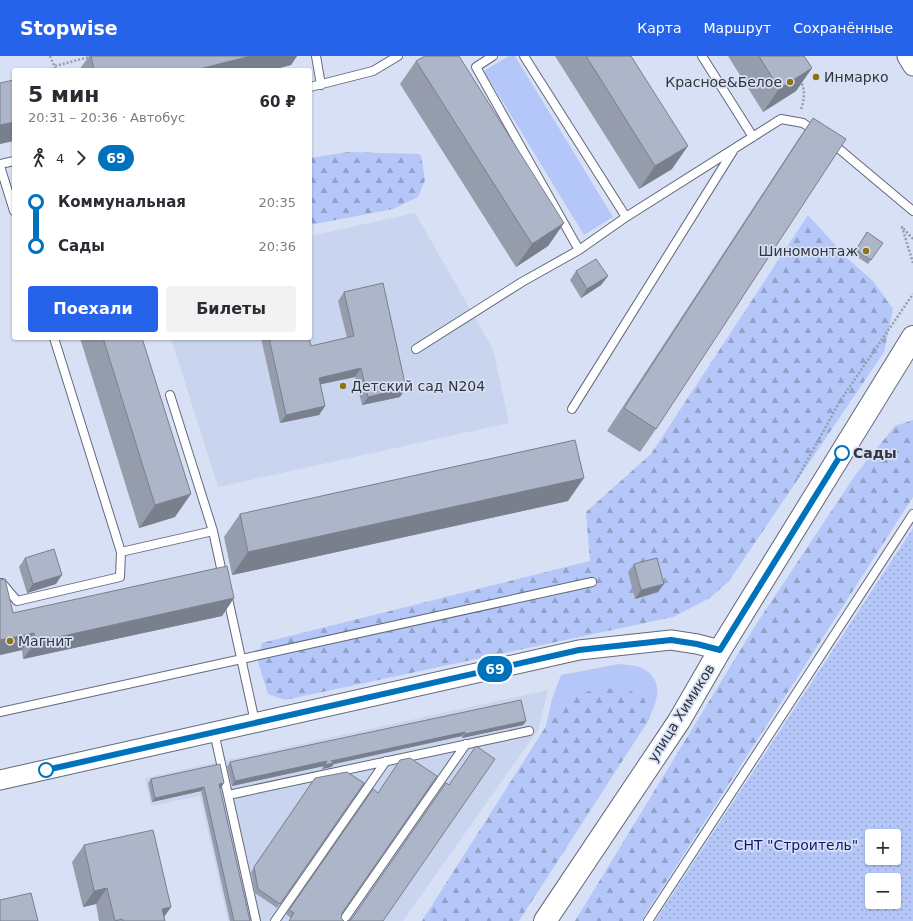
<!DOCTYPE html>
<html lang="ru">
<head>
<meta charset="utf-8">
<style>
  :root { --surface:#fff; --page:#f2f2f3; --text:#2b2b33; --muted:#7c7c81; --accent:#2563eb }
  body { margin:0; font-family:"DejaVu Sans",sans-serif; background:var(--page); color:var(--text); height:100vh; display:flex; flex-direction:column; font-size:15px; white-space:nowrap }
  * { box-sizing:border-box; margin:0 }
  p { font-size:13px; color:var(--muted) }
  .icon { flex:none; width:22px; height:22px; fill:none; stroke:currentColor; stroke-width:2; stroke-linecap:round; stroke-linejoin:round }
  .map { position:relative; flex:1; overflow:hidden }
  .side { position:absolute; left:12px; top:12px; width:300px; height:272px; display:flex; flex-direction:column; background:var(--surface); border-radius:4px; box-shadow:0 1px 3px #0004 }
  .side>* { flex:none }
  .badge { padding:0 8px; border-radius:13px; font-size:14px; line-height:26px }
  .buttons { position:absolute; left:865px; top:773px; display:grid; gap:8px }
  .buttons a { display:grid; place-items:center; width:36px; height:36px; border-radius:4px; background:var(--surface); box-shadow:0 1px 3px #0004; font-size:20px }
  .map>.badge { position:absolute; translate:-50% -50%; box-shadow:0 0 0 2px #fff }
  .legs { display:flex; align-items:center; gap:6px; height:44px; padding:0 16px; font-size:13px }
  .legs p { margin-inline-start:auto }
  .headline { display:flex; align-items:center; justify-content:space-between; height:68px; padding:0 16px }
  h1 { font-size:22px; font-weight:600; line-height:30px }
  .primary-button { display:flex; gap:8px; margin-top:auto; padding:8px 16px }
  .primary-button a { flex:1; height:46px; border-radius:4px; background:var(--accent); color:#fff; font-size:16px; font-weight:600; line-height:46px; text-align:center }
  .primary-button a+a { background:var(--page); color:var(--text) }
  ul { padding:0 16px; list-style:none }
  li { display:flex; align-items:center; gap:14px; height:44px; font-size:15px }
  li i { display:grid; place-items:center; width:6px; height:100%; margin:0 5px; background:currentColor }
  li i::after { content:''; width:10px; height:10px; margin:-5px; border:3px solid; border-radius:50%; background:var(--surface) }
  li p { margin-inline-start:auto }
  li:first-child i { background:linear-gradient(#0000 50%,currentColor 0) }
  li:last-child i { background:linear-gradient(currentColor 50%,#0000 0) }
  header { display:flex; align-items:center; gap:24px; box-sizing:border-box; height:56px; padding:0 20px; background:var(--accent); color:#fff }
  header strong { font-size:19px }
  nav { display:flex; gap:22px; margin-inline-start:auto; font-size:14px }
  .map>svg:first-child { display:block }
</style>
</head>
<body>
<header>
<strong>Stopwise</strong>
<nav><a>Карта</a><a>Маршрут</a><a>Сохранённые</a></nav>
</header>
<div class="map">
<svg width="913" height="865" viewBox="0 0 913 865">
  <defs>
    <pattern id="forest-firs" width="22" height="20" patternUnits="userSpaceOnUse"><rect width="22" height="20" fill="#b4c7f8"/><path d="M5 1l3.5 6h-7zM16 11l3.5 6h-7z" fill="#93a2ca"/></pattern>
    <pattern id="park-dots" width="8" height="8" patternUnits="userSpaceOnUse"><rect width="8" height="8" fill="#b4c7f8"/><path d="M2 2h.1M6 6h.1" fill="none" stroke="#93a2ca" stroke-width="1.8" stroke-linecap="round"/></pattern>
  </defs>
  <rect width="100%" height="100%" fill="#d7e0f4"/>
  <path fill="#c9d4ee" d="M 415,157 L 493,293 L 509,367 L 218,431 L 171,282 L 310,282 L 310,180 Z
    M 548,634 L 538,674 L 403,865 L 228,865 L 200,740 L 151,750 L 145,722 Z"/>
  <path fill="#b4c7f8" d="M 509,0 L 515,0 L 613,161 L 584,179 L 484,15 Z
    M 619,608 C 626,609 638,609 644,613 C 667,627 655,651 645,670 L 544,679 L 552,643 L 561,619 Z"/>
  <path fill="url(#forest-firs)" d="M 348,96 L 419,98 L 421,100 L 425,124 L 418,141 L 393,153 L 310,169 L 310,102 Z
    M 808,159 L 847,202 L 873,225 L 893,253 L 884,296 L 729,525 L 710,542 L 673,561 L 285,644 L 268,638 L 258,606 L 262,587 L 590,505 L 586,456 L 651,398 Z
    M 913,364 L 913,441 L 641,865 L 575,865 L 755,570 L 856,418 L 895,370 Z
    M 624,632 L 644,642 L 650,662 L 519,865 L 422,865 L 562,645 L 595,633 Z"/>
  <path fill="url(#park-dots)" fill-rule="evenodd" d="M 913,472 L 913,865 L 655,865 ZM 872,780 L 894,780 L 894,802 L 872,802 ZM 872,824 L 894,824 L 894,846 L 872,846 Z"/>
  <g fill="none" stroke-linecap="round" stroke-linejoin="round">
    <defs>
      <path id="service" d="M 316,0 L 321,29
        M 493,0 L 476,11 L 579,194
        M 524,0 L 626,161
        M 702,0 L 753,81
        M 310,31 L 373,15 L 398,0
        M 832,87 L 913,155
        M 0,108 L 14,105
        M 0,110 L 14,155
        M 54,282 L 121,496
        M 416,293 L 522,226 L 579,194 L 626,161 L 781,63 L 803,67 L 816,76
        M 170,339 L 213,475 L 223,521
        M 572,353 L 733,95
        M 0,527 L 2,527 L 17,545 L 120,521 L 121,496 L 213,475
        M 227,538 L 255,666
        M 0,656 L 592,526
        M 214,676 L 256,865
        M 228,739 L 529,675
        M 275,865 L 386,705
        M 343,865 L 466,688
        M 648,865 L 913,458"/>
      <path id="tertiary" d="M 907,0 L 913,10
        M 0,724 L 579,594 L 671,584 L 697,588 L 720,594"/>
      <path id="secondary" d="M 545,865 L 679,665 L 720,594 L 913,281"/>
    </defs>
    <use href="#service" stroke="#62697b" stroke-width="10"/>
    <use href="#tertiary" stroke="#62697b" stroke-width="21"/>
    <use href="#secondary" stroke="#62697b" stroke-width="24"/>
    <path stroke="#959cab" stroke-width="2.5" stroke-dasharray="2 2" stroke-linecap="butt" d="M 50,0 L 56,14
      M 55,10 L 93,0
      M 800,24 C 806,34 804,43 801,54
      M 913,183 L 902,171 L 913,207
      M 798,421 L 840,345 L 913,238"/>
    <use href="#service" stroke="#fff" stroke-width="8"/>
    <use href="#tertiary" stroke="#fff" stroke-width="19"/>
    <use href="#secondary" stroke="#fff" stroke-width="22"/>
  </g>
  <path fill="#959cac" d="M 89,0 L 297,0 L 291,9 L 272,14 L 79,14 Z
    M 555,0 L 631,0 L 672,113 L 639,133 Z
    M 728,0 L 804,0 L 812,12 L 796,35 L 763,56 Z
    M 416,5 L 564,167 L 548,190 L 516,211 L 400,28 Z
    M 813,62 L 656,373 L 640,396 L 607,375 L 797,85 Z
    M 867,176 L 883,187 L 868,208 L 853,198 Z
    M 576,215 L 608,220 L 601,229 L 581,242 L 570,224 Z
    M 344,236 L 400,341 L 362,349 L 355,321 L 320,328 L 325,350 L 319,359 L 280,367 L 261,282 L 309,282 L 311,290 L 347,282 L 338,245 Z
    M 80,282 L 142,282 L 175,461 L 139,472 Z
    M 568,445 L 232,519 L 224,481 L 240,458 Z
    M 25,502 L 56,528 L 27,537 L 19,511 Z
    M 634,508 L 658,536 L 635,543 L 628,516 Z
    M 0,524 L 13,557 L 234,542 L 222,560 L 23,603 L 22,594 L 0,599 Z
    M 526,665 L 523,669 L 462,682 L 462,680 L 334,708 L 331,711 L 322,713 L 324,710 L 232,730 L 227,711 L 230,706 Z
    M 315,722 L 364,727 L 277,852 L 255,837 L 251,816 Z
    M 151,723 L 221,732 L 220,732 L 250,865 L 230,865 L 201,735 L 152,746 L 148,727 Z
    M 373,733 L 342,857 L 341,862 L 291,862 L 286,858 Z
    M 84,789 L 171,851 L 164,861 L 165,865 L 99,865 L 96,848 L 83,851 L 72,806 Z"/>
  <path fill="#797f8c" d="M 251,0 L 297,0 L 291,9 L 272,14 L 195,14 Z
    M 812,12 L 796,35 L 763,56 L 779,33 Z
    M 14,66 L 14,85 L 0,88 L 0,69 Z
    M 688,90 L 672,113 L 639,133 L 655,110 Z
    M 564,167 L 548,190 L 516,211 L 532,188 Z
    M 608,220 L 601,229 L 581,242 L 587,233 Z
    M 361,312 L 355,321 L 313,330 L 319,322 Z
    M 406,332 L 400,341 L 362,349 L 368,341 Z
    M 325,350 L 319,359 L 280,367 L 286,359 Z
    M 584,422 L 568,445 L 232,519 L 248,496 Z
    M 191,438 L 175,461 L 139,472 L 155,449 Z
    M 62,519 L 56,528 L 27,537 L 33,528 Z
    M 664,528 L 658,536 L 635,543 L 641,534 Z
    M 234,542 L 222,560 L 23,603 L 36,586 Z
    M 34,577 L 22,594 L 0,599 L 0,584 Z
    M 526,665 L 523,669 L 462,682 L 465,678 Z
    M 465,676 L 462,680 L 334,708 L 331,711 L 322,713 L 325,709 L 331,705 Z
    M 327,705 L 324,710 L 232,730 L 235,725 Z
    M 224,727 L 221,732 L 216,733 L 219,728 Z
    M 204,731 L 201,735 L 152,746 L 155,742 Z
    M 107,832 L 96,848 L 83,851 L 94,835 Z
    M 171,851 L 161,865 L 162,853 Z"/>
  <path fill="#adb5c8" stroke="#797f8c" d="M 91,0 L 251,0 L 195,14 L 94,14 Z
    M 425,0 L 459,0 L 564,167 L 532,188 L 416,5 Z
    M 586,0 L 631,0 L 688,90 L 655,110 Z
    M 759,0 L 804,0 L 812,12 L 779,33 Z
    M 14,24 L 14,66 L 0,69 L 0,27 Z
    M 813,62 L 846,83 L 656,373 L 624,352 Z
    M 867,176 L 883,187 L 871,204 L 856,194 Z
    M 596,203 L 608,220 L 587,233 L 576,215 Z
    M 383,227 L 406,332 L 368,341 L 361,312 L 319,322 L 325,350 L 286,359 L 269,282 L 309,282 L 311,290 L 354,280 L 344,236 Z
    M 103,282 L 142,282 L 191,438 L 155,449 Z
    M 575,384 L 584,422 L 248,496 L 240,458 Z
    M 54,493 L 62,519 L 33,528 L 25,502 Z
    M 657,502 L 664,528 L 641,534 L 634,508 Z
    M 227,510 L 234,542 L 36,586 L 34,577 L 0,584 L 0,524 L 5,523 L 13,557 Z
    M 521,644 L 526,665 L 465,678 L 465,676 L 331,705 L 334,707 L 325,709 L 327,705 L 235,725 L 230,706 Z
    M 476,690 L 495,703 L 383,865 L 347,865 L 351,864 L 446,727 L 449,729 Z
    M 410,702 L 437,720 L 342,857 L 341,862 L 344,865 L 289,865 L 294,857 L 289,854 L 373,733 L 378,737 L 400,704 Z
    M 220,708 L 224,727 L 219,728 L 250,865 L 234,865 L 204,731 L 155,742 L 151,723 Z
    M 347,716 L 364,727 L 280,848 L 258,833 L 254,811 L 315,722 Z
    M 153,774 L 171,851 L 162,853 L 165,865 L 123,865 L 122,863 L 115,865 L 107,832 L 94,835 L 84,789 Z
    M 31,837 L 38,865 L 0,865 L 0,844 Z"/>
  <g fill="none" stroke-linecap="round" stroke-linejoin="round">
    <defs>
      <path id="line-1" d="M 46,714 L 579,594 L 671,584 L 697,588 L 720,594 L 842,397"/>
    </defs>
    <use href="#line-1" stroke="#fff" stroke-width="9"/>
    <use href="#line-1" stroke="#0072bc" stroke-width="6"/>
  </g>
  <g fill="#907217" stroke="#d7e0f4" stroke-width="1.5">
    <circle cx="816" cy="21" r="4"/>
    <circle cx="790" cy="26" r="4"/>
    <circle cx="866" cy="195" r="4"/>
    <circle cx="343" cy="330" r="4"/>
    <circle cx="10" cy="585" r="4"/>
  </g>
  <g fill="#fff" stroke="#0072bc" stroke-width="2">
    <circle cx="842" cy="397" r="7"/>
    <circle cx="46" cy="714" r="7"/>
  </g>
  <g text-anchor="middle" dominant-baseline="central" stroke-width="3.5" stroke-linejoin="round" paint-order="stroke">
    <g font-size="14" fill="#32353d" stroke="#d7e0f4" text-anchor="start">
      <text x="824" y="21">Инмарко</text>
      <text x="782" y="26" text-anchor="end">Красное&amp;Белое</text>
      <text x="858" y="195" text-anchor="end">Шиномонтаж</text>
      <text x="351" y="330">Детский сад N204</text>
      <text x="18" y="585">Магнит</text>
    </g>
    <g font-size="14" font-weight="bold" fill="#32353d" stroke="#d7e0f4" text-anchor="start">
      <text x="853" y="397">Сады</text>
    </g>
    <g font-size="14" fill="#32353d" stroke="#d7e0f4">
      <text transform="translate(681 657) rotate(-58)">улица Химиков</text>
    </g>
    <g font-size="14" fill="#0f1672" stroke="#d7e0f4">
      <text x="796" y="789">СНТ "Строитель"</text>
    </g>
  </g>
</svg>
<div class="buttons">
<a>+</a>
<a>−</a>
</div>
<b class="badge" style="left:495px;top:613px;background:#0072bc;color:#fff">69</b>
<section class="side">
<div class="headline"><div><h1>5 мин</h1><p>20:31 – 20:36 · Автобус</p></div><b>60 ₽</b></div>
<div class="legs"><svg class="icon" aria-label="walk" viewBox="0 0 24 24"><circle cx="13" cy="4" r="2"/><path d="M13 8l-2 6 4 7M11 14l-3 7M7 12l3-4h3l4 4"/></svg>4<svg class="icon" aria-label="forward" viewBox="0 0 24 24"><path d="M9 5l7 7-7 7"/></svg><b class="badge" style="background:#0072bc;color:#fff">69</b></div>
<ul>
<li><i style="color:#0072bc"></i><b>Коммунальная</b><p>20:35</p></li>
<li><i style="color:#0072bc"></i><b>Сады</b><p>20:36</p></li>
</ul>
<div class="primary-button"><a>Поехали</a><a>Билеты</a></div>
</section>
</div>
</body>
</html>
